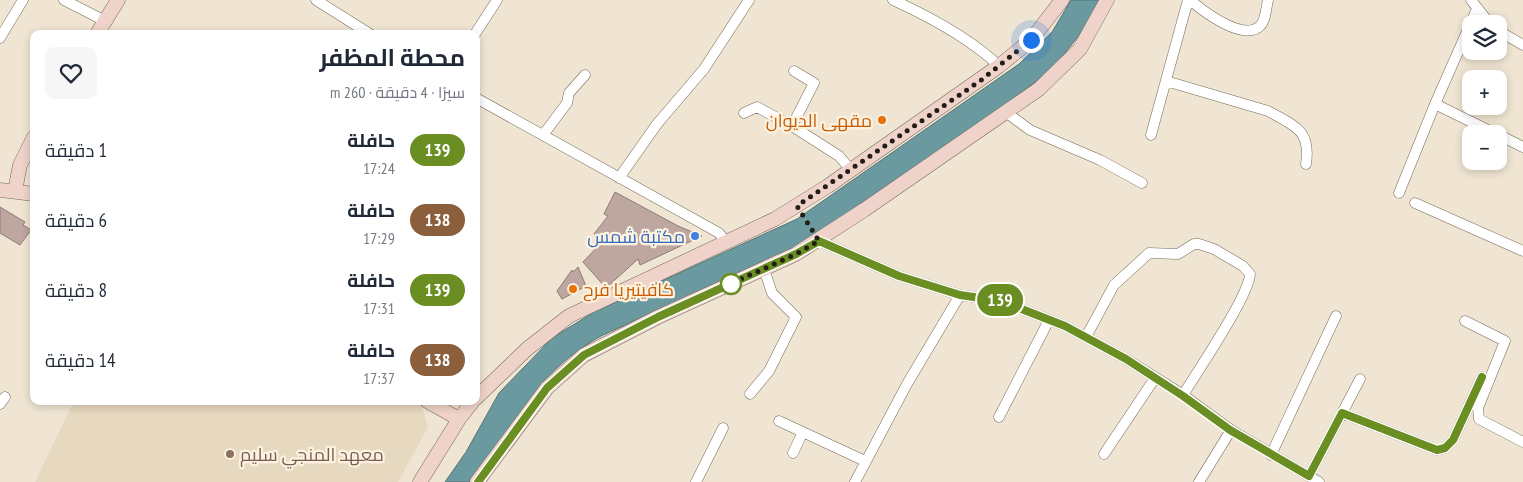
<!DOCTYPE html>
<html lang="ar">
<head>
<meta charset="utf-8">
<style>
  :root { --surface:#fff; --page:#f6f6f7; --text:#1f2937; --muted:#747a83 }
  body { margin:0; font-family:"PT Sans Narrow",Cairo,sans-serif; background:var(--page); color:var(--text); direction:rtl; height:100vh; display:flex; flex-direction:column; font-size:19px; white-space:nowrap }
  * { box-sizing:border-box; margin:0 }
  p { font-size:16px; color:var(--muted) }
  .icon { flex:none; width:28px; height:28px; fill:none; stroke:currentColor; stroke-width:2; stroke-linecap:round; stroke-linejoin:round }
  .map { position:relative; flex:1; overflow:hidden; direction:ltr }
  .sheet { position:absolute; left:30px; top:30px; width:450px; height:375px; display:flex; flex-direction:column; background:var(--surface); border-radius:10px; box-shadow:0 2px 8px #0003; direction:rtl }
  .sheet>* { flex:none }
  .badge { padding:0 10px; border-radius:16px; font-size:18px; line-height:32px }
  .tools { position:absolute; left:1462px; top:15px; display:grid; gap:10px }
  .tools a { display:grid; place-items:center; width:45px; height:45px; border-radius:10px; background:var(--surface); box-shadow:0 2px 8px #0003; font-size:25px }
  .you { position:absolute; width:25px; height:25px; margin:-12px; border:4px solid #fff; border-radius:50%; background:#1a73e8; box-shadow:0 0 0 8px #1a73e833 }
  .map>.badge { position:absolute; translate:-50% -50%; box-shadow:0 0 0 2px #fff }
  .round { display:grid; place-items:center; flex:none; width:52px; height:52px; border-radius:10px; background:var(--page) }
  .overview { display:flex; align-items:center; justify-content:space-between; height:85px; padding:0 15px }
  h1 { font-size:24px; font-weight:700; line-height:38px }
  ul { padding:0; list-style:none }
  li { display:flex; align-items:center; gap:15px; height:70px; padding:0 15px }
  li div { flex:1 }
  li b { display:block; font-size:19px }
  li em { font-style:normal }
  li .badge { min-width:55px; font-weight:700; text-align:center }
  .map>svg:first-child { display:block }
</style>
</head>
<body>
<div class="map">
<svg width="1523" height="482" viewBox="0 0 1523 482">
  <rect width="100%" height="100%" fill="#f0e5d2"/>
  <path fill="#e7d8c0" d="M 74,401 L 410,401 L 422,407 L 428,427 L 398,482 L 35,482 Z"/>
  <path fill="#6a999f" stroke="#547476" d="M 1071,0 L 1099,0 L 1084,29 L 1054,67 L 1021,93 L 826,229 L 793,248 L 601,336 C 578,349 560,363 542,383 L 470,482 L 445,482 L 466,452 L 499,393 L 552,338 L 594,312 L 797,219 L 1019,64 L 1052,32 Z"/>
  <path fill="#bda7a0" stroke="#8f7b75" d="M 615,192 L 678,226 L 702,236 L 640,265 L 638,259 L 606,288 L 583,262 L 602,242 L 594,234 L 608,216 L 604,214 Z
    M 0,207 L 25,222 L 23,225 L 31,230 L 20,245 L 0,233 Z
    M 578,267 L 586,286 L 562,299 L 557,291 L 572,270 L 573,272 Z"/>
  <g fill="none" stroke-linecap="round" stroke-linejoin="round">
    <defs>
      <path id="street" d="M 64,0 L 105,21
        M 316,0 L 370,34
        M 893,0 C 930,17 970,38 999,66
        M 1190,0 C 1203,11 1243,42 1260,26 C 1266,20 1266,8 1268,0
        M 1471,0 L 1490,24
        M 1499,31 L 1523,45
        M 475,34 L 497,0
        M 0,38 L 23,0
        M 794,71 L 814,83 L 792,126 L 839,156 L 851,170
        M 1166,81 L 1268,111 C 1295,126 1311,130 1306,164
        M 476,98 L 719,233 L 726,242
        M 1435,104 L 1496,134
        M 744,113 L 757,107 L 792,126
        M 1007,113 L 1030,130 L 1100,160 L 1142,183
        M 543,135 L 567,103 L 569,93 L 585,75
        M 1151,135 L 1188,0
        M 1499,135 L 1523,147
        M 619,178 L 657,124 L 704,69 L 749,0
        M 1399,193 L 1435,104 L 1477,9
        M 1415,203 L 1523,251
        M 819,241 L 899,276 L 960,295 L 1001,301 L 1065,326 L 1126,359 L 1183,395 L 1231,430 L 1319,482
        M 1465,321 L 1505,341 L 1478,408 L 1479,419 L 1523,442
        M 1086,337 L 1114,285 L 1149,253 L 1178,254 L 1194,244 L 1199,244 L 1214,249 L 1243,266 L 1250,274 C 1249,296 1197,372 1183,395
        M 750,394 L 769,371 L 796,317 L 772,293 L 764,269
        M 0,404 L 5,397
        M 1342,413 L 1437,450 L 1445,448 L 1453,440 L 1482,377
        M 999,417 L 1049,320
        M 779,421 L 865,461
        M 793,453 L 803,432
        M 1104,454 L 1155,378
        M 1271,455 L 1336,316
        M 1309,476 L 1360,379
        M 696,482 L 723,428
        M 855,482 L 907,384 L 960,295
        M 1199,482 L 1231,430"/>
      <path id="secondary" d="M 97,34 L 118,0
        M 0,190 L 34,194
        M 15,191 L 20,165 L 34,137
        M 476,398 L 527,349 L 569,316 L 775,219 L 828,186 L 999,66 L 1031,40 L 1062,0
        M 427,401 L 459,419
        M 420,482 L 459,419 L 473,401
        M 477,482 L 547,388 L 584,355 L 658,317 L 796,254 L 864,210 L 1039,89 L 1080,49 L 1107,0"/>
    </defs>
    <use href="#street" stroke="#736a59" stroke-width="11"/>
    <use href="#secondary" stroke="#736a59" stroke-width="15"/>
    <path stroke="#aaa193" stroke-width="2" stroke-dasharray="1 4" stroke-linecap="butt" d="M 803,215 L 812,230"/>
    <use href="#street" stroke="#fff" stroke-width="10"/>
    <use href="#secondary" stroke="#efd3ca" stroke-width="14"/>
  </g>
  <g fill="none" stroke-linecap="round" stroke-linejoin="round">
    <defs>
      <path id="line" d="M 478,482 L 547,388 L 584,355 L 658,317 L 796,254 L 819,241 L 899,276 L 960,295 L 1001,301 L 1065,326 L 1126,359 L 1183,396 L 1230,430 L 1309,476 L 1342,413 L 1437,450 L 1445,448 L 1453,440 L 1482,377"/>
    </defs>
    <use href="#line" stroke="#fff" stroke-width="11"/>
    <use href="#line" stroke="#6b8e23" stroke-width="8"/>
    <path stroke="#221e17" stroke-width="5" stroke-dasharray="0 9" d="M 731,284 L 728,285 L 796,254 L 819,241 L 797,206 L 980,81 L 1031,40"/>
  </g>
  <g fill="#e8710a" stroke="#fdf2df" stroke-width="2">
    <circle cx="882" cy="120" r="5"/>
    <circle cx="573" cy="289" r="5"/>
  </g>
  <circle fill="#3f7fe0" stroke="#fdf2df" stroke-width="2" cx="695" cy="236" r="5"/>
  <circle fill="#fff" stroke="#6b8e23" stroke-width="2.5" cx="731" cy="284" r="10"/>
  <circle fill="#8d6e63" stroke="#fdf2df" stroke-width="2" cx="230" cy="454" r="5"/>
  <g text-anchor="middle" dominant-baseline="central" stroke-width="4.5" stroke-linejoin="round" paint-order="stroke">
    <g font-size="18" fill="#c56008" stroke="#fdf2df" text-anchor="end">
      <text x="872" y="120">مقهى الديوان</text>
      <text x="583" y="289" text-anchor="start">كافيتيريا فرح</text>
    </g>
    <g font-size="18" fill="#366cbe" stroke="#fdf2df" text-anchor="end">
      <text x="685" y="236">مكتبة شمس</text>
    </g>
    <g font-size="18" fill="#785e54" stroke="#fdf2df" text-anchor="start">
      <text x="240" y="454">معهد المنجي سليم</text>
    </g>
  </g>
</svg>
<div class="tools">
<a><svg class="icon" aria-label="layers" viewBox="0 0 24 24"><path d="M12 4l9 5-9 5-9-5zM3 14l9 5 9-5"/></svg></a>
<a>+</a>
<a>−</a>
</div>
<div class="you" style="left:1031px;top:40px"></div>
<b class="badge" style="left:1000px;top:300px;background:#6b8e23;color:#fff">139</b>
<section class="sheet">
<div class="overview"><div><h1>محطة المظفر</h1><p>سيرًا · 4 دقيقة · 260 m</p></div><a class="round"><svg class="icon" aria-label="heart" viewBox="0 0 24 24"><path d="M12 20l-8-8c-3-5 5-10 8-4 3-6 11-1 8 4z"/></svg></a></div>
<ul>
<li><span class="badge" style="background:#6b8e23;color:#fff">139</span><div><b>حافلة</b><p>17:24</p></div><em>1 دقيقة</em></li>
<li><span class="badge" style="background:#8b5e3c;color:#fff">138</span><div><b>حافلة</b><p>17:29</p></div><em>6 دقيقة</em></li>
<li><span class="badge" style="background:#6b8e23;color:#fff">139</span><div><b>حافلة</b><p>17:31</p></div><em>8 دقيقة</em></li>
<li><span class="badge" style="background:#8b5e3c;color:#fff">138</span><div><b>حافلة</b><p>17:37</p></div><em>14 دقيقة</em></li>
</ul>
</section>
</div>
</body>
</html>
